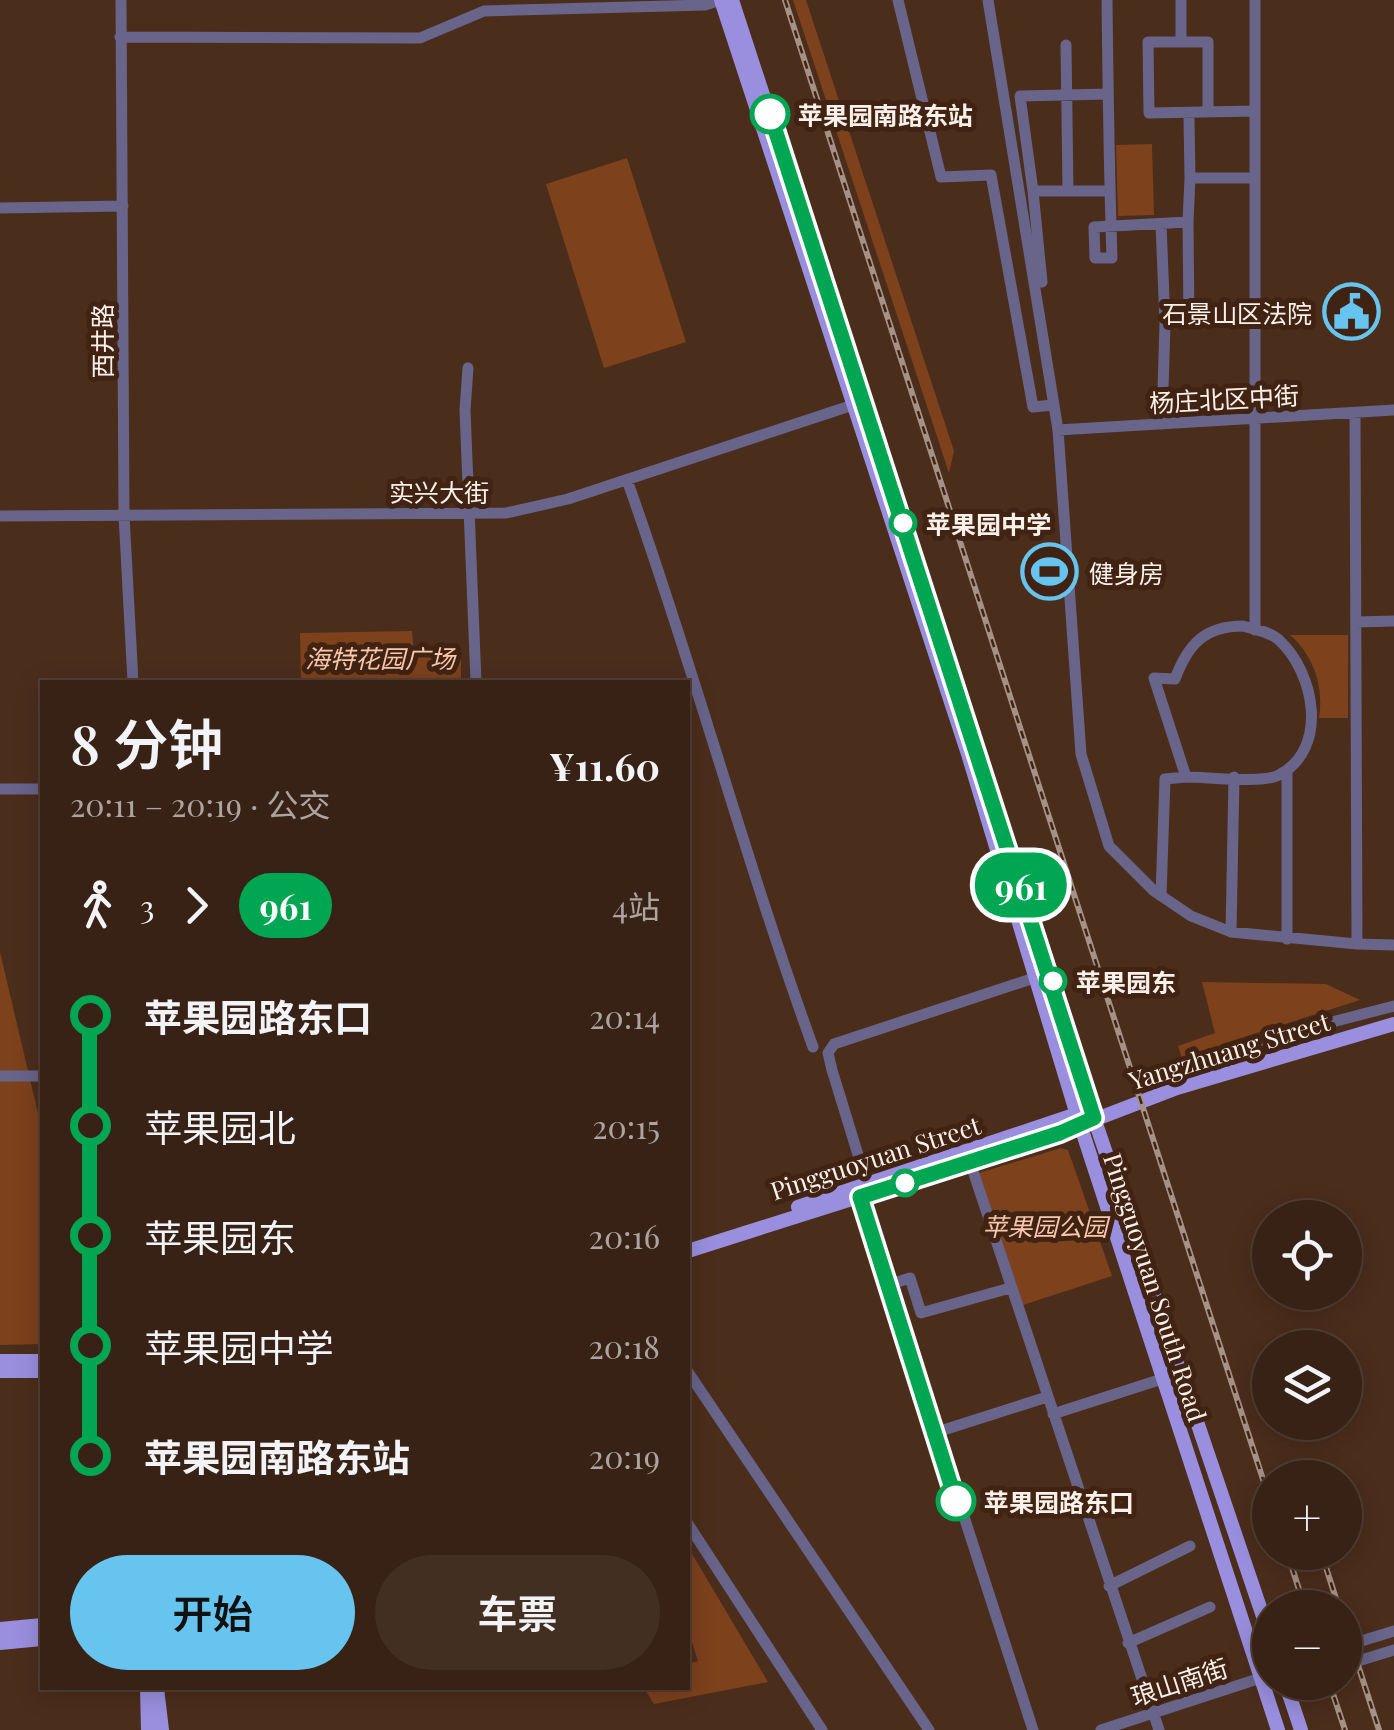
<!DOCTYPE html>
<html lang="zh">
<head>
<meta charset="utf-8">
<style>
  :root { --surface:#382215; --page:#432f22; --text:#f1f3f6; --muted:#aba4a0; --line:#523f34; --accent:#66c4ef }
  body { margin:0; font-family:"Playfair Display","Noto Sans SC",serif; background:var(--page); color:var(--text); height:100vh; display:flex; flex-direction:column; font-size:38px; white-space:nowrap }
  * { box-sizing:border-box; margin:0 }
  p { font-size:32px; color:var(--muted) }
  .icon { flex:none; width:55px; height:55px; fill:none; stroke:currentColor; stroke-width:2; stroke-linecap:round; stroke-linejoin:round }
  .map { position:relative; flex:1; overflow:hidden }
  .details { position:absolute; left:40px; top:680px; width:650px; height:1010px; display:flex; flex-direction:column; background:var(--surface); border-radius:0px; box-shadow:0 5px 25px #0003,0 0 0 2px var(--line) }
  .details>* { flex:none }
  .badge { padding:0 20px; border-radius:32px; font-size:35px; line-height:65px }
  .fabs { position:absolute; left:1252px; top:1200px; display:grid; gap:20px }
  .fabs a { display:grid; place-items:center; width:110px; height:110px; border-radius:50%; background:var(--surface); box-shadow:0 5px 25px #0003,0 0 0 2px var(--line); font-size:50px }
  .map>.badge { position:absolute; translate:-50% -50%; box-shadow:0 0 0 5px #fff }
  .legs { display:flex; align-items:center; gap:15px; height:110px; padding:0 30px; font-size:32px }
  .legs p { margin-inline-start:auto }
  .headline { display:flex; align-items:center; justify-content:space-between; height:170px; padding:0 30px }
  h1 { font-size:55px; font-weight:600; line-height:75px }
  .button { display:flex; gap:20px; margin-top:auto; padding:20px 30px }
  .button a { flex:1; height:115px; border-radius:60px; background:var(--accent); color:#111; font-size:40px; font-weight:600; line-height:115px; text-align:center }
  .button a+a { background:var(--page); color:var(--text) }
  ul { padding:0 30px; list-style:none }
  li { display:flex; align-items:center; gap:35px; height:110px; font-size:38px }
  li i { display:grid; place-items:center; width:15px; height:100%; margin:0 12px; background:currentColor }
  li i::after { content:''; width:25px; height:25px; margin:-12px; border:8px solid; border-radius:50%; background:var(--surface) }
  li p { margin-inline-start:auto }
  li:first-child i { background:linear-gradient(#0000 50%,currentColor 0) }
  li:last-child i { background:linear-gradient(currentColor 50%,#0000 0) }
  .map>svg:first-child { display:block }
</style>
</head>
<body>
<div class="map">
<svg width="1394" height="1730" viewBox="0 0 1394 1730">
  <rect width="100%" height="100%" fill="#4b2d1c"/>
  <path fill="#7d411c" d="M 793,0 L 806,0 L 954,451 L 949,473 Z
    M 1152,144 L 1154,215 L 1118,216 L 1116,145 Z
    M 627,158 L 686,342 L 604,368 L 546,184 Z
    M 412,631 L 414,654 L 461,656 L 461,682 L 301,682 L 300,633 Z
    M 1290,635 L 1348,635 L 1348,718 L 1319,718 C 1324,687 1314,656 1290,635 Z
    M 0,952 L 42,1130 L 42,1344 L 0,1345 Z
    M 1202,982 L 1326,984 L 1360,1000 L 1222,1044 L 1185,1068 L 1178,1046 L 1215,1033 Z
    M 1061,1148 L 1068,1150 L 1112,1276 L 1023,1305 L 979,1173 Z
    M 688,1547 L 768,1682 L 654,1704 L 644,1688 L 688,1688 L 688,1664 L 698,1661 L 688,1630 Z"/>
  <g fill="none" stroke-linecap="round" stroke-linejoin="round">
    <path stroke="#68648a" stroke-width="11" d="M 121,0 L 124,515 L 133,682
      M 898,0 L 941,177 L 991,175 L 1033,407 L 1053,405
      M 988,0 L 1058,430 L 1081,754 L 1109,846 L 1154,891 L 1191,916 L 1231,932 L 1357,944
      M 1107,0 C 1108,86 1109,172 1112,258 L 1095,258 L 1094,227 L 1188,222 L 1190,178 L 1255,178
      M 1181,0 L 1181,42
      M 1255,0 L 1255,630
      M 120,37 L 420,38 L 484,11 L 705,5 L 721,0
      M 1066,45 L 1068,191
      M 1208,112 L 1208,42 L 1148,42 L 1149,113 L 1255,111
      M 1189,118 L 1190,178
      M 1033,191 L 1020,96 L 1108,94
      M 0,208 L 123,206
      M 1188,222 L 1189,322 L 1237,319
      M 1161,224 L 1165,323
      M 1042,282 L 1033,191 L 1110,191
      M 468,368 L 465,410 L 476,682
      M 1355,413 L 1357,944 L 1394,945
      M 1162,424 L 1165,323 L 1189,322
      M 1058,430 L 1394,410
      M 627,480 C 694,667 745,860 813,1047
      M 0,516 L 506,513 L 568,499 L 859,403
      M 1356,622 L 1394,621
      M 1243,626 C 1254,629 1271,632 1279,640 C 1315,673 1329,749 1279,775 C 1263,784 1207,777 1186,777 L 1154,678 L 1175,679 C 1188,644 1205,626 1243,626 Z
      M 0,789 L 42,789
      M 1161,896 L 1165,779 L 1186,777
      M 1231,932 L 1234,777
      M 1287,939 L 1287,770
      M 1213,1068 L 1251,1043 L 1394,1006
      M 0,1076 L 42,1076
      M 970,1162 L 1159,1730
      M 867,1184 L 832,1070 L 828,1053 L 834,1044 L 1037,977
      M 859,1192 L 1033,1730
      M 888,1285 L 910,1278 L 921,1313 L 1010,1288
      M 688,1372 L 929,1730
      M 1053,1414 L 1162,1379
      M 934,1433 L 1047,1397
      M 688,1524 L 822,1730
      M 1109,1586 L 1190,1546
      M 1128,1643 L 1210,1607
      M 1345,1646 L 1394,1631
      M 1345,1665 L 1394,1650
      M 1101,1730 L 1270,1675"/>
    <path stroke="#9a8fde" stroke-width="14" d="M 721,0 L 968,754 L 1077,1115 L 1278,1730
      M 732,0 L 916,563
      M 988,788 L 1091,1109 L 1270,1637
      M 798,1207 L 1086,1111
      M 688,1251 L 1060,1133 L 1177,1088 L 1394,1024
      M 0,1361 L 42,1361
      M 0,1371 L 42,1371
      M 0,1629 L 42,1625
      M 0,1643 L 42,1639
      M 1285,1682 L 1301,1730
      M 147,1688 L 148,1730
      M 157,1688 L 162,1730"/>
    <defs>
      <path id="rail" d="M 785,0 L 1270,1501
        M 1287,1552 L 1305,1608
        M 1321,1552 L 1339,1608
        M 1345,1625 L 1379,1730
        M 1329,1682 L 1345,1730"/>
    </defs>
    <use href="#rail" stroke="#a69186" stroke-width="6"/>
    <use href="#rail" stroke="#402312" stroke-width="2.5" stroke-dasharray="8" stroke-linecap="butt"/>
  </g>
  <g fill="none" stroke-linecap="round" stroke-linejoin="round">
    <defs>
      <path id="line-1" d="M 770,114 L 1094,1118 L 1060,1133 L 860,1197 L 956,1501"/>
    </defs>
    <use href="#line-1" stroke="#fff" stroke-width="22"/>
    <use href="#line-1" stroke="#00a651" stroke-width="15"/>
  </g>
  <defs>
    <symbol id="civic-ring" viewBox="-11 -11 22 22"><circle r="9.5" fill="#402312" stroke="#66c4ef" stroke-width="1.5"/><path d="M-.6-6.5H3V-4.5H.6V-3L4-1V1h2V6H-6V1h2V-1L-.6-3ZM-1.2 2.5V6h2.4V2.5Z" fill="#66c4ef"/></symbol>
    <symbol id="stadium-ring" viewBox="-11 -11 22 22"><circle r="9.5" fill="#402312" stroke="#66c4ef" stroke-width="1.5"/><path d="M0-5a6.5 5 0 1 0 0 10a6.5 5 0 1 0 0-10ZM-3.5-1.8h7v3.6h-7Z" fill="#66c4ef"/></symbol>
  </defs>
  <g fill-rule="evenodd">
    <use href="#civic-ring" x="1320" y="280" width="63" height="63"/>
    <use href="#stadium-ring" x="1018" y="540" width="63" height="63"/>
  </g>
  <g fill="#fff" stroke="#00a651" stroke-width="5">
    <circle cx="770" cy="114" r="18"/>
    <circle cx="903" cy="523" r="12"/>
    <circle cx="1053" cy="981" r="12"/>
    <circle cx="905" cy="1183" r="12"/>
    <circle cx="956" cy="1501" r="18"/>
  </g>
  <g text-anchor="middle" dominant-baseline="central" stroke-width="10" stroke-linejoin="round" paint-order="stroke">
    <g font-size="25" font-weight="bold" fill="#fcf0ea" stroke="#402312" text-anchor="start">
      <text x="798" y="114">苹果园南路东站</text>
      <text x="926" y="523">苹果园中学</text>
      <text x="1076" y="981">苹果园东</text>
      <text x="984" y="1501">苹果园路东口</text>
    </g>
    <g font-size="25" fill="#fcf0ea" stroke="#402312" text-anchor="end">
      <text x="1312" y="312">石景山区法院</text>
      <text x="1089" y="572" text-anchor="start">健身房</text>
    </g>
    <g font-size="25" fill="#fcf0ea" stroke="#402312">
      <text transform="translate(101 341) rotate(-90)">西井路</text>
      <text transform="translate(1224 398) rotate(-3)">杨庄北区中街</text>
      <text x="439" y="491">实兴大街</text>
      <text transform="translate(1229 1050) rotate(-17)">Yangzhuang Street</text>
      <text transform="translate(875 1157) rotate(-18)">Pingguoyuan Street</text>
      <text transform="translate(1156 1287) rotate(72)">Pingguoyuan South Road</text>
      <text transform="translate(1179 1681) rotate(-18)">琅山南街</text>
    </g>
    <g font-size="25" font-style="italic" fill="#f8c7ad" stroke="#402312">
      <text x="380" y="657">海特花园广场</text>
      <text x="1045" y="1225">苹果园公园</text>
    </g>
  </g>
</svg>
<div class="fabs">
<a><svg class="icon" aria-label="locate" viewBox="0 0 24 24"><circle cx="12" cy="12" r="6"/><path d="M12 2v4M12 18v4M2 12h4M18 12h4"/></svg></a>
<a><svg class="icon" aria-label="layers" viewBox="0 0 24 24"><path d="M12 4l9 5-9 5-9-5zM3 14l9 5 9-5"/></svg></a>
<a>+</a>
<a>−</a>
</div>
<b class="badge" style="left:1021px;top:885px;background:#00a651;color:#fff">961</b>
<section class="details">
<div class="headline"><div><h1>8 分钟</h1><p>20:11 – 20:19 · 公交</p></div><b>¥11.60</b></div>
<div class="legs"><svg class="icon" aria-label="walk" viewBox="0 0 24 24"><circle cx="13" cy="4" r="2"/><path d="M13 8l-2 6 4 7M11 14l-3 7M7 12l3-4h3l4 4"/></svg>3<svg class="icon" aria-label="forward" viewBox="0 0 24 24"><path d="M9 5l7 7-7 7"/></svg><b class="badge" style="background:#00a651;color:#fff">961</b><p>4站</p></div>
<ul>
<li><i style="color:#00a651"></i><b>苹果园路东口</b><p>20:14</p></li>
<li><i style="color:#00a651"></i><span>苹果园北</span><p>20:15</p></li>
<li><i style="color:#00a651"></i><span>苹果园东</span><p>20:16</p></li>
<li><i style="color:#00a651"></i><span>苹果园中学</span><p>20:18</p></li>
<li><i style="color:#00a651"></i><b>苹果园南路东站</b><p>20:19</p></li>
</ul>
<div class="button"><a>开始</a><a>车票</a></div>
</section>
</div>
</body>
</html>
